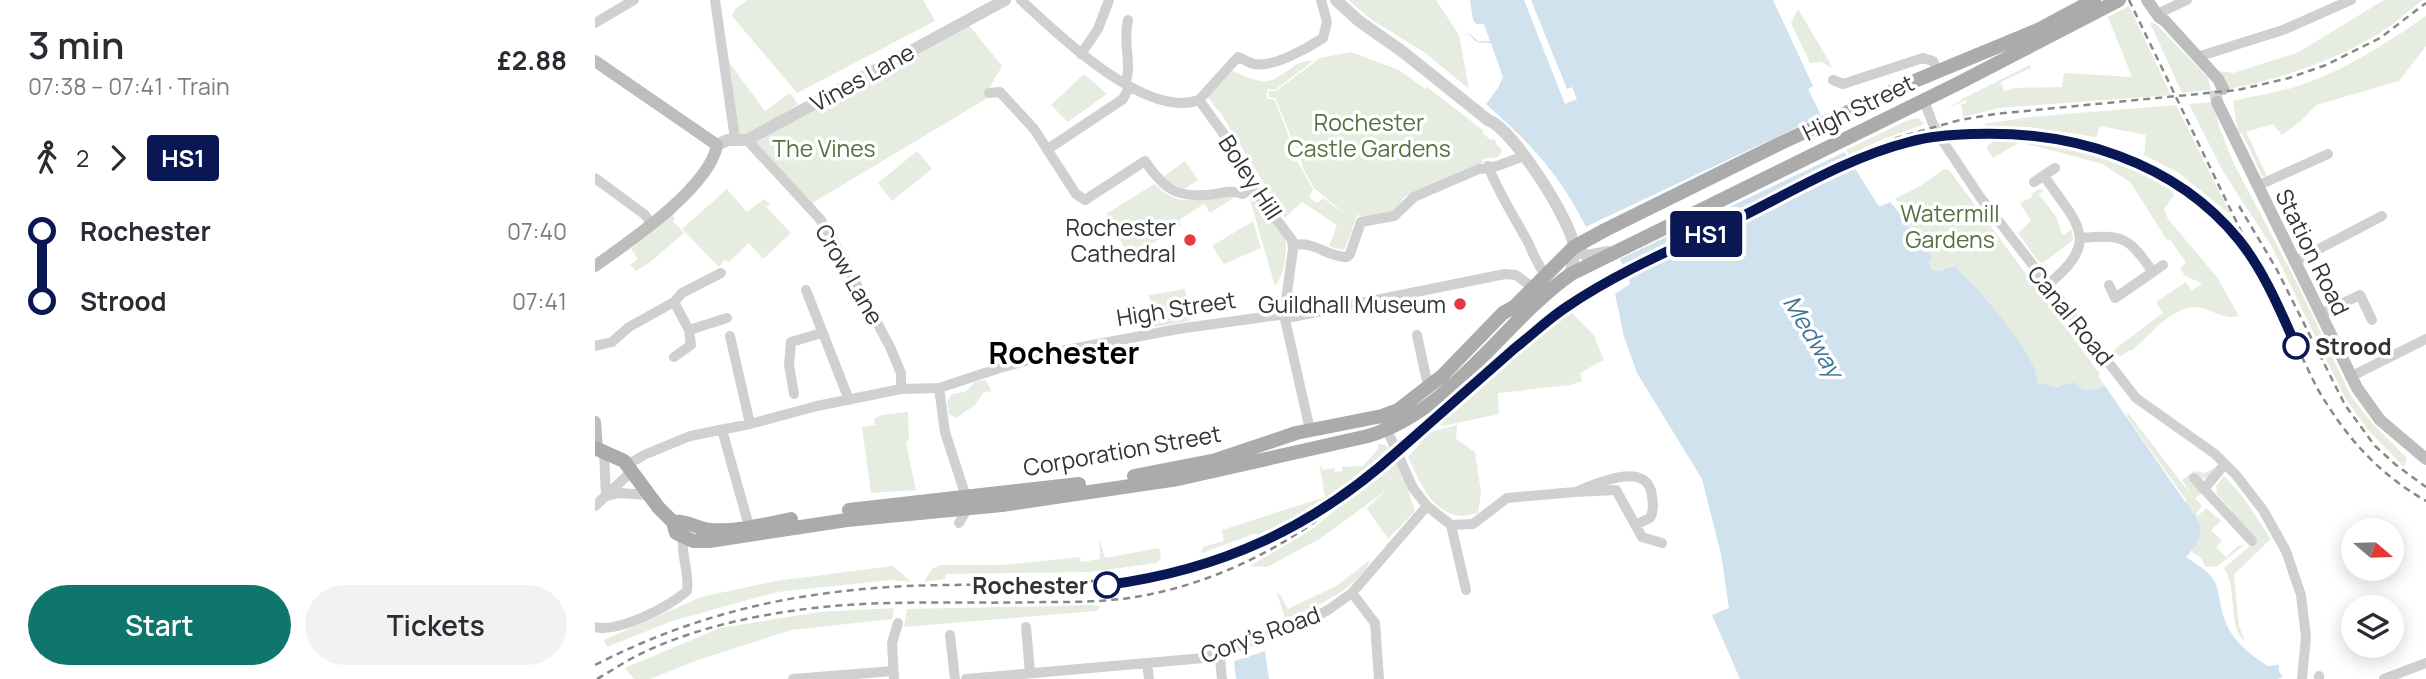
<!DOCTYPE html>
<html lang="en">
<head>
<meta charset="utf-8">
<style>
  :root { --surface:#fff; --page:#f2f2f3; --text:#2b2b33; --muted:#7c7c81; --accent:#0f766e }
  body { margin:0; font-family:Manrope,sans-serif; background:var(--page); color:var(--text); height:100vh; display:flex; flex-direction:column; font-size:26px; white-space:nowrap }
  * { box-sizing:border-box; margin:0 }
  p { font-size:23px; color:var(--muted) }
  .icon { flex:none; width:38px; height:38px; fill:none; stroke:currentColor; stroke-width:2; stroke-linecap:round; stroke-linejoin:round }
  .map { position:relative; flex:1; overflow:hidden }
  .details { display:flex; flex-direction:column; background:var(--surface); width:595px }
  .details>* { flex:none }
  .badge { padding:0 14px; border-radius:5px; font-size:24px; line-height:46px }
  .needle { width:46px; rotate:109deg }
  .controls { position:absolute; left:1746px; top:518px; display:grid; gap:14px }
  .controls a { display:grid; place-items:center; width:63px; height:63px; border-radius:50%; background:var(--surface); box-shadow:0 4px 18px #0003; font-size:35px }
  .map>.badge { position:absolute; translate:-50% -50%; box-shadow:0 0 0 4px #fff }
  .legs { display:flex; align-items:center; gap:10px; height:77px; padding:0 28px; font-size:23px }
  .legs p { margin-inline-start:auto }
  .summary { display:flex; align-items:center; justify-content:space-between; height:119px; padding:0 28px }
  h1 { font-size:38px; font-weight:600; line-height:52px }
  .primary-button { display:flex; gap:14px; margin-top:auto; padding:14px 28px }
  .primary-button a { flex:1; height:80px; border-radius:42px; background:var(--accent); color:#fff; font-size:28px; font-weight:600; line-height:80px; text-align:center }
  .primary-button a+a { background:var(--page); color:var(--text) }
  ul { padding:0 28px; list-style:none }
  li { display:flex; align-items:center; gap:24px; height:70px; font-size:26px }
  li i { display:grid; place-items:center; width:10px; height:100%; margin:0 9px; background:currentColor }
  li i::after { content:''; width:18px; height:18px; margin:-9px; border:5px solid; border-radius:50%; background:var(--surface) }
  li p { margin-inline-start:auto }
  li:first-child i { background:linear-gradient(#0000 50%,currentColor 0) }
  li:last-child i { background:linear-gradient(currentColor 50%,#0000 0) }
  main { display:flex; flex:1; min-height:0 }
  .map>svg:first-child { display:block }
</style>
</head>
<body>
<main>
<section class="details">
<div class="summary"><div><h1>3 min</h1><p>07:38 – 07:41 · Train</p></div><b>£2.88</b></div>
<div class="legs"><svg class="icon" aria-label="walk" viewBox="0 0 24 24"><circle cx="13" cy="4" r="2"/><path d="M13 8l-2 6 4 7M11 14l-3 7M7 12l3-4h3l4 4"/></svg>2<svg class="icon" aria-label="forward" viewBox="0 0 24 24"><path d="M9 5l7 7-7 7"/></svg><b class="badge" style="background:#091855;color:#fff">HS1</b></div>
<ul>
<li><i style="color:#091855"></i><b>Rochester</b><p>07:40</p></li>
<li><i style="color:#091855"></i><b>Strood</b><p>07:41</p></li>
</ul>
<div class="primary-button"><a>Start</a><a>Tickets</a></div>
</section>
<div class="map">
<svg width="1831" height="679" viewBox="0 0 1831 679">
  <rect width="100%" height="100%" fill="#fff"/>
  <path fill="#e6ecdf" d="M 153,0 L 328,0 L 340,21 L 202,93 L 137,16 L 140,9 Z
    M 753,0 L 841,0 L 864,35 L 874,89 L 829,52 L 777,20 Z
    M 1789,0 L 1828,0 C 1812,12 1797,26 1780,36 C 1733,63 1684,79 1631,90 L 1625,71 L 1638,73 L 1702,53 Z
    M 1534,6 L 1576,95 L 1404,108 L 1368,117 L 1366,104 L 1371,103 L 1371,100 L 1354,108 L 1369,98 L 1435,65 L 1436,68 L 1406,82 L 1409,91 L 1420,88 L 1467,87 L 1469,73 L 1537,77 L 1513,17 Z
    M 1203,9 L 1234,61 L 1237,68 L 1226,62 L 1215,63 L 1196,23 Z
    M 1831,16 L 1831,46 L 1804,81 L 1721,105 L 1707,120 L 1687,135 L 1678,124 L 1651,132 L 1672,176 L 1667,176 L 1647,133 L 1643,134 L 1638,101 C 1658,96 1678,93 1697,88 C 1746,73 1789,45 1831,16 Z
    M 1555,23 L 1561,24 L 1613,78 L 1616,90 L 1587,93 Z
    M 373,24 L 407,66 L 395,87 L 396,96 L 214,205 L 158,143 Z
    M 756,52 L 804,70 L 830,89 L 832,87 L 889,131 L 887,133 L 896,140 L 900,139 L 901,144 L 907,150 L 903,157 L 887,159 L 888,163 L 815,194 L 808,198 L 800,212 L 770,217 L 762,215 L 750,249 L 747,250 L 734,246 L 742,225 L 707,202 L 690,218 L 627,115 L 611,95 L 633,69 C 643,73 656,80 666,81 C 687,84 697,58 718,61 L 680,90 L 673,89 L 671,95 L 673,99 L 679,99 L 699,149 L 696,153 L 699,161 L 702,161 L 718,189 L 714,197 L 722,203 L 728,198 L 754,217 L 719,188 L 708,168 L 703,148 L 701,148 L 680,98 L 674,97 L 673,93 L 675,91 L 681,91 L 725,58 Z
    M 134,62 L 170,111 L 195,93 L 203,104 L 154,135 L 144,134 Z
    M 489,74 L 512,94 L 473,122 L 456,105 Z
    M 1619,102 L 1624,126 L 1638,162 L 1701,281 L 1756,396 L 1778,424 L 1812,458 L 1809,467 L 1773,430 L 1750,398 L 1677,247 L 1629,173 L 1594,104 Z
    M 1581,105 L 1636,215 L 1584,173 L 1549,155 L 1551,135 L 1505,126 L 1501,137 L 1434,127 L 1392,127 L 1390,124 L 1435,117 Z
    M 1323,118 L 1330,124 L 1288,139 L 1254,155 L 1251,150 L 1313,120 Z
    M 1404,137 C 1422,139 1441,138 1458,141 C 1487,147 1569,166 1579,195 L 1569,209 L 1573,219 L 1622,277 L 1644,316 C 1630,320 1621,312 1607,308 C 1580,302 1555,335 1537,351 L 1535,350 L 1526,356 L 1516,352 L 1568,313 L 1561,302 L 1591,282 L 1597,291 L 1607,283 L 1590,276 L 1585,268 L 1591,263 L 1575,239 L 1572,240 L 1536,183 L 1508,164 L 1425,142 L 1398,158 L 1391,147 Z
    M 322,151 L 337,169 L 297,201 L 283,183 Z
    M 590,161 L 603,180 L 589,189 L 573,182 L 568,177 Z
    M 1349,169 L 1354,170 L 1505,374 L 1503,376 L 1510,386 C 1498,393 1488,391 1479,382 C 1468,388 1450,389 1441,379 C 1436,348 1388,298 1366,273 L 1357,266 L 1344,271 L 1336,268 L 1334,262 L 1337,256 L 1306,215 L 1305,203 L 1300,199 L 1327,185 Z
    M 559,184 C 594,218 609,186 640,197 L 615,213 L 609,204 L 584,220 L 586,225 L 535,258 L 511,214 Z
    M 132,189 L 152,212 L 169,199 L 175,204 L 171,207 L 196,233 L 168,259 L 154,243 L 134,262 L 129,260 L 124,267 L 87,229 Z
    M 1444,189 L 1450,190 L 1444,194 L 1462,218 L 1467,234 L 1469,235 L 1477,229 L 1478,240 L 1448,263 L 1443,261 L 1423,233 L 1436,221 L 1425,203 L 1437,197 L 1436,194 Z
    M 657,196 L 660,196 C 668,207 683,220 688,232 C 694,246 690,275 680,286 L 655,200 Z
    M 82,210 L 78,216 L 80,219 L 78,221 L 89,233 L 54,263 L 41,271 L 35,265 L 43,259 L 36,249 Z
    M 658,221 L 666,248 L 629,264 L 617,246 Z
    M 590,289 L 595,321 L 560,327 L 554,295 Z
    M 974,310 L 998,334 L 1009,360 L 985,373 L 987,381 L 975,385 L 903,393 L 904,414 L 848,426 L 844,424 L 939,337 Z
    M 390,380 L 397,391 L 388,393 L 380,405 L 361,418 L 354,414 L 352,402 L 357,394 L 370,392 L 380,382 Z
    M 313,412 L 314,439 L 311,443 L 321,490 L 276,493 L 267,427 L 280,425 L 279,419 L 287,415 Z
    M 1533,413 L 1597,496 L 1587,480 L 1599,471 L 1610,473 L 1621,467 L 1612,478 L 1605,479 L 1607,493 L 1600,498 L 1607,506 L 1601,514 L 1603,516 L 1611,508 L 1626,521 L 1616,530 L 1627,541 L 1621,547 L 1631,557 L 1643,546 L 1650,544 L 1623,566 L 1611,567 L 1605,557 L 1598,553 L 1589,503 L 1592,501 L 1537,424 L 1531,414 Z
    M 862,425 L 861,439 L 880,452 L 886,493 L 883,513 C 877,514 868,517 861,515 C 834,509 824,479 813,457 L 835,432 Z
    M 783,444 L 791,445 L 795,451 L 734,499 L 663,537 L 661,533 L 607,553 L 606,550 L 610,546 L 629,541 L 627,530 L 730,497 L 724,461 L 727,470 L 740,468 L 740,472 L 747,471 L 747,467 L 768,466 L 783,449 Z
    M 801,460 L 808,476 L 804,480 L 809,477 L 820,511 L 793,539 L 772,508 L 793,489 L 726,538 L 672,567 L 655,566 L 716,530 Z
    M 1629,476 L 1648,497 L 1676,539 L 1639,574 L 1644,626 L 1650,641 C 1632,628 1643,587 1629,568 L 1656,545 L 1636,513 L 1637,511 L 1622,494 L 1621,486 Z
    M 504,538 L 510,558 L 564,548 L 566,558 L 562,563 L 494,572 L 351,574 L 350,579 L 329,582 L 337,569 L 345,565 L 408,565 L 485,557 L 486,562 L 505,559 Z
    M 775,560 C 767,585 720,609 694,617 L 690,617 L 682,594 L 684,593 L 693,609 L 743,585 Z
    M 298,566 L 316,582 L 296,580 L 182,592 L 77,621 L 12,647 L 9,640 L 106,597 L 181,581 Z
    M 499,605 L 506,607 L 501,611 L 309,627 L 312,609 Z
    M 299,608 L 297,619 L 196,630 L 103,660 L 55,679 L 39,679 L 30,668 L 125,628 L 224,612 Z"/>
  <path fill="#cfe2ee" d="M 875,0 L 1178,0 L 1218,86 L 1213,89 L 1226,115 L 1283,205 L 1286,206 L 1295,202 L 1298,205 L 1337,256 L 1334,262 L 1337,269 L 1344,271 L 1355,267 L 1360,267 C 1382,286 1428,341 1439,368 C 1441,373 1440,377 1444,383 L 1463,387 L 1479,382 C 1489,392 1498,392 1510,386 L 1600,516 C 1610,534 1605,542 1591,557 C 1633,584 1617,583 1631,623 C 1637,640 1658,657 1673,666 L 1684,665 L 1684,672 L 1688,677 L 1682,679 L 1145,679 L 1117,615 L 1134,608 L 1126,554 L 1107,479 L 1042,373 L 1029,337 L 1020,294 L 1035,284 L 1034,277 L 1005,220 L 991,227 C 964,173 935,143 891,104 L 903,88 L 908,77 L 896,43 C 888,42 881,45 875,35 L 870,34 L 875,34 L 883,41 L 895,41 L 889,24 L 881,24 L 878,20 Z
    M 670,651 L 674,679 L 641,679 L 639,661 Z"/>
  <path fill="#fff" d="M 929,0 L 936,0 L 972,89 L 977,87 L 982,99 L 970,104 Z
    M 1230,114 L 1252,151 L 1025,259 L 1005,220 Z
    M 1256,155 L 1261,166 L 1254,171 L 1034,277 L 1028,265 Z"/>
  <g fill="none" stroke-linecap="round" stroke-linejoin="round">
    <path stroke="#d6d6d6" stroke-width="10" stroke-dasharray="10 5" stroke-linecap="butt" d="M 1337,122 L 1347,140"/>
    <path stroke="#d6d6d6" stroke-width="12" stroke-dasharray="12 6" stroke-linecap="butt" d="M 1620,90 L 1622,102"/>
    <path stroke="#d0d0d0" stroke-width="10" d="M 120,0 L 140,139
      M 426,0 C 461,33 551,120 604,100
      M 1562,14 L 1592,0
      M 0,23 L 39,0
      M 486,54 L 503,29 L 514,0
      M 1602,57 L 1688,30 L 1756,0
      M 1238,80 L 1248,84 L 1328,58 L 1338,61 L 1343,72
      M 530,84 C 538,65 527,42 533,20
      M 394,93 L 405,92 L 439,129 L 481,194 L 490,200 L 550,161 C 570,191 584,199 620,194 C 630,192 638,190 648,194 L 658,188
      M 604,100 L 628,133 L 658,188 L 697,240 L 698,249 L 689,315 L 715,430
      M 604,100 L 643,57 C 648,59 654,63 659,64 C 678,68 713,48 728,38 L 732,22 L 726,0
      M 1329,100 L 1337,122
      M 152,140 L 225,219 L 238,240 L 295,347 L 306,373 L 306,389
      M 1347,140 L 1385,197 L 1541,398 L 1620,454 L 1641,475 L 1668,510 L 1691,551 L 1706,595 L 1711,637 L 1707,679
      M 453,149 L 528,99 L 534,87
      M 893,166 C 903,191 916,212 929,235 C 937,248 940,262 950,274
      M 1449,176 C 1482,224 1508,241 1452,285
      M 0,178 L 49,214 L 57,224
      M 1439,182 L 1460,168
      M 1662,186 L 1733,154
      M 1486,238 C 1529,234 1533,237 1558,272 L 1520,298 L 1514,285
      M 698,245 C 721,241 731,257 752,257 L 755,254 L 766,222 L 799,216 L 819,197 L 884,169 L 902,166 L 929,156
      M 1699,262 L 1787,216
      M 1558,272 L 1568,265
      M 211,290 L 254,400
      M 79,302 L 94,330 L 96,345 L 79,357
      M 1725,314 L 1765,295 L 1777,320
      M 94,330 L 132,318
      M 822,335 L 831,377 L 835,387
      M 135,336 L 155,424
      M 0,346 L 17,342 L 34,327 L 79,302 L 87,293 L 126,273
      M 1755,377 L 1831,339
      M 344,388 L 350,432 L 371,497 L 372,509 L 364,523
      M 199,394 L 194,365 L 196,342 L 227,333
      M 789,423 L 818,488 L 832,506 L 856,525 L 871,590
      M 127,430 L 154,526
      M 9,452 L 11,496
      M 1630,464 L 1609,489 L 1657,541
      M 32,465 L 49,455 L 95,436 L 155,424 L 222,406 L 306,389 L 344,388 L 405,368 L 466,351 L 583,329 L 683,315 L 697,317 L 910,274 L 921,275 L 937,287
      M 1599,478 L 1609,489
      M 12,496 L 24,493 L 53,495
      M 0,506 L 37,471
      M 856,525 L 878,524 L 912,498 L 980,492
      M 1040,525 L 1055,518 C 1059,511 1058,504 1057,496 C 1053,459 1001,484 980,492 L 1021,490 L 1047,537 L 1067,543
      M 757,593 L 780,623 L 784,679
      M 0,627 C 24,633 73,607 92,591 C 95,574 86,557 88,538
      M 431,627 L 435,673
      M 355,635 L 360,679
      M 622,654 L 625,658 L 627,679
      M 552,663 L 554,679
      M 198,679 L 298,671
      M 299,679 L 297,643 L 303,623
      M 371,679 L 609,658 L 710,622 L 733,610 L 757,593 L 832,506
      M 1724,679 L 1724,676
      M 1789,679 L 1831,663"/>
    <path stroke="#d0d0d0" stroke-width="12" d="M 741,0 L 764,21 L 808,52 L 893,120 C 918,129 975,219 979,246 C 980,255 977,265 976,274
      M 122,145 L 133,140 L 152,140 L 410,0
      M 979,247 L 992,256 L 1013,252"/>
    <path stroke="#bdbdbd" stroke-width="12" d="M 1552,0 L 1564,17 L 1570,21 L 1623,79 L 1628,89
      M 0,61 L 122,145 C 115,187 34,242 0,266
      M 1622,102 L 1762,388 L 1785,420 L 1831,459
      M 0,422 L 2,449"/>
    <path stroke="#ababab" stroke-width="14" d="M 0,448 L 29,461 L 63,507 L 78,522 L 81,533 L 98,541 L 114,541 L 252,520 L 407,505 L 583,479 L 773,436 C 857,411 907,323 976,274 L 1362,84 L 1524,0
      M 539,476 L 621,460 L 701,433 L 787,416 L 803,410 L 847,376 L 908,313 L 919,307 L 979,247 L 1010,230 L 1186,143 L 1322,80 L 1445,29 L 1499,0
      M 254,510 L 484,484
      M 78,522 C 92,520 102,529 116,530 C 142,532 171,524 196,519"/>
    <path stroke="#888" stroke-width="2.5" stroke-dasharray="7 5" stroke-linecap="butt" d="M 1534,0 L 1722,388 C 1751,437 1781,472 1831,501
      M 1346,132 C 1454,120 1566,146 1640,229
      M 1644,206 L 1681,268 L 1750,405 L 1780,446 L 1801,465 L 1831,487
      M 0,665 C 102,613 197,592 311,586 C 391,583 475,588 554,574 C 585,568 617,558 646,547 C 718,519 776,470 833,420 C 875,384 915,347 956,310 L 976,296 L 1255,157 L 1301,138 L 1365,120 L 1400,114 L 1643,90 L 1694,78 L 1731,65 L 1785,38 L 1831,3
      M 2,679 C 16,671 29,662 43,655 C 102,626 173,612 238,606 C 308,600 379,604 449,602 C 477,602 506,602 534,598 C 609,587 681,553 740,507"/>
  </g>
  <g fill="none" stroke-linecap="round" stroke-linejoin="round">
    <defs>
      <path id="line-1" d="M 512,585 C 625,570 718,528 803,451 C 842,417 881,382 920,348 C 937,335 952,320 970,308 C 1024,271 1087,245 1146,217 C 1200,190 1255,157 1314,142 C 1334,136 1356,135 1377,134 C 1476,130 1580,161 1644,240 C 1669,271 1685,310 1701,346"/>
    </defs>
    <use href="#line-1" stroke="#fff" stroke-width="16"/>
    <use href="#line-1" stroke="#091855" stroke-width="10"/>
  </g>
  <g fill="#e63946" stroke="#fff" stroke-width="2.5">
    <circle cx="595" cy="240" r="7"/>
    <circle cx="865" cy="304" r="7"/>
  </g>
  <g fill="#fff" stroke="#091855" stroke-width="3.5">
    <circle cx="1701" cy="346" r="12"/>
    <circle cx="512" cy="585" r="12"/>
  </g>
  <g text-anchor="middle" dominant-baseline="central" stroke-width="7" stroke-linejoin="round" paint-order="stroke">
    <g font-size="23" fill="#333" stroke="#fff">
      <text transform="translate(267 77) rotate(-29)">Vines Lane</text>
      <text transform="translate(1263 107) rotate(-26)">High Street</text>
      <text transform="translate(656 177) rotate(57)">Boley Hill</text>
      <text transform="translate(1718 252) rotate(64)">Station Road</text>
      <text transform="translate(255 274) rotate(60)">Crow Lane</text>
      <text transform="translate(581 308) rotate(-9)">High Street</text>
      <text transform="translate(1476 315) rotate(51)">Canal Road</text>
      <text transform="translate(527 450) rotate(-10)">Corporation Street</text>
      <text transform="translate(665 634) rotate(-20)">Cory's Road</text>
    </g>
    <g font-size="23" fill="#56703f" stroke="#fff">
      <text x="774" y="122">Rochester<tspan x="774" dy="26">Castle Gardens</tspan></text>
      <text x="229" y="148">The Vines</text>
      <text x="1355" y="213">Watermill<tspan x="1355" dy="26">Gardens</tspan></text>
    </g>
    <g font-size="23" fill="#333" stroke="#fff" text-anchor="end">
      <text x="581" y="227">Rochester<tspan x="581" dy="26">Cathedral</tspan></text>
      <text x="851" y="304">Guildhall Museum</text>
    </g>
    <g font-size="23" font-weight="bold" fill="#333" stroke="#fff" text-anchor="start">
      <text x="1720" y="346">Strood</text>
      <text x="493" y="585" text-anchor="end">Rochester</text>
    </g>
    <g font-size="24" font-style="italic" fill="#3f7597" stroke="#fff">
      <text transform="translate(1219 336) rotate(59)">Medway</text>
    </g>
    <g font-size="30" font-weight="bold" fill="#000" stroke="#fff">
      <text x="469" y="352">Rochester</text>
    </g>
  </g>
</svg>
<div class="controls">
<a><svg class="needle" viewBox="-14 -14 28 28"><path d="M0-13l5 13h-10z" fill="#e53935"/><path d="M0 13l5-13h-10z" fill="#7c7c81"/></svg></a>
<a><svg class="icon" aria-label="layers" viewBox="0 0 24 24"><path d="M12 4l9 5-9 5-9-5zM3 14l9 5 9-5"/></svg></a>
</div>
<b class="badge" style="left:1111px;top:234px;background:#091855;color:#fff">HS1</b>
</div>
</main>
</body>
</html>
